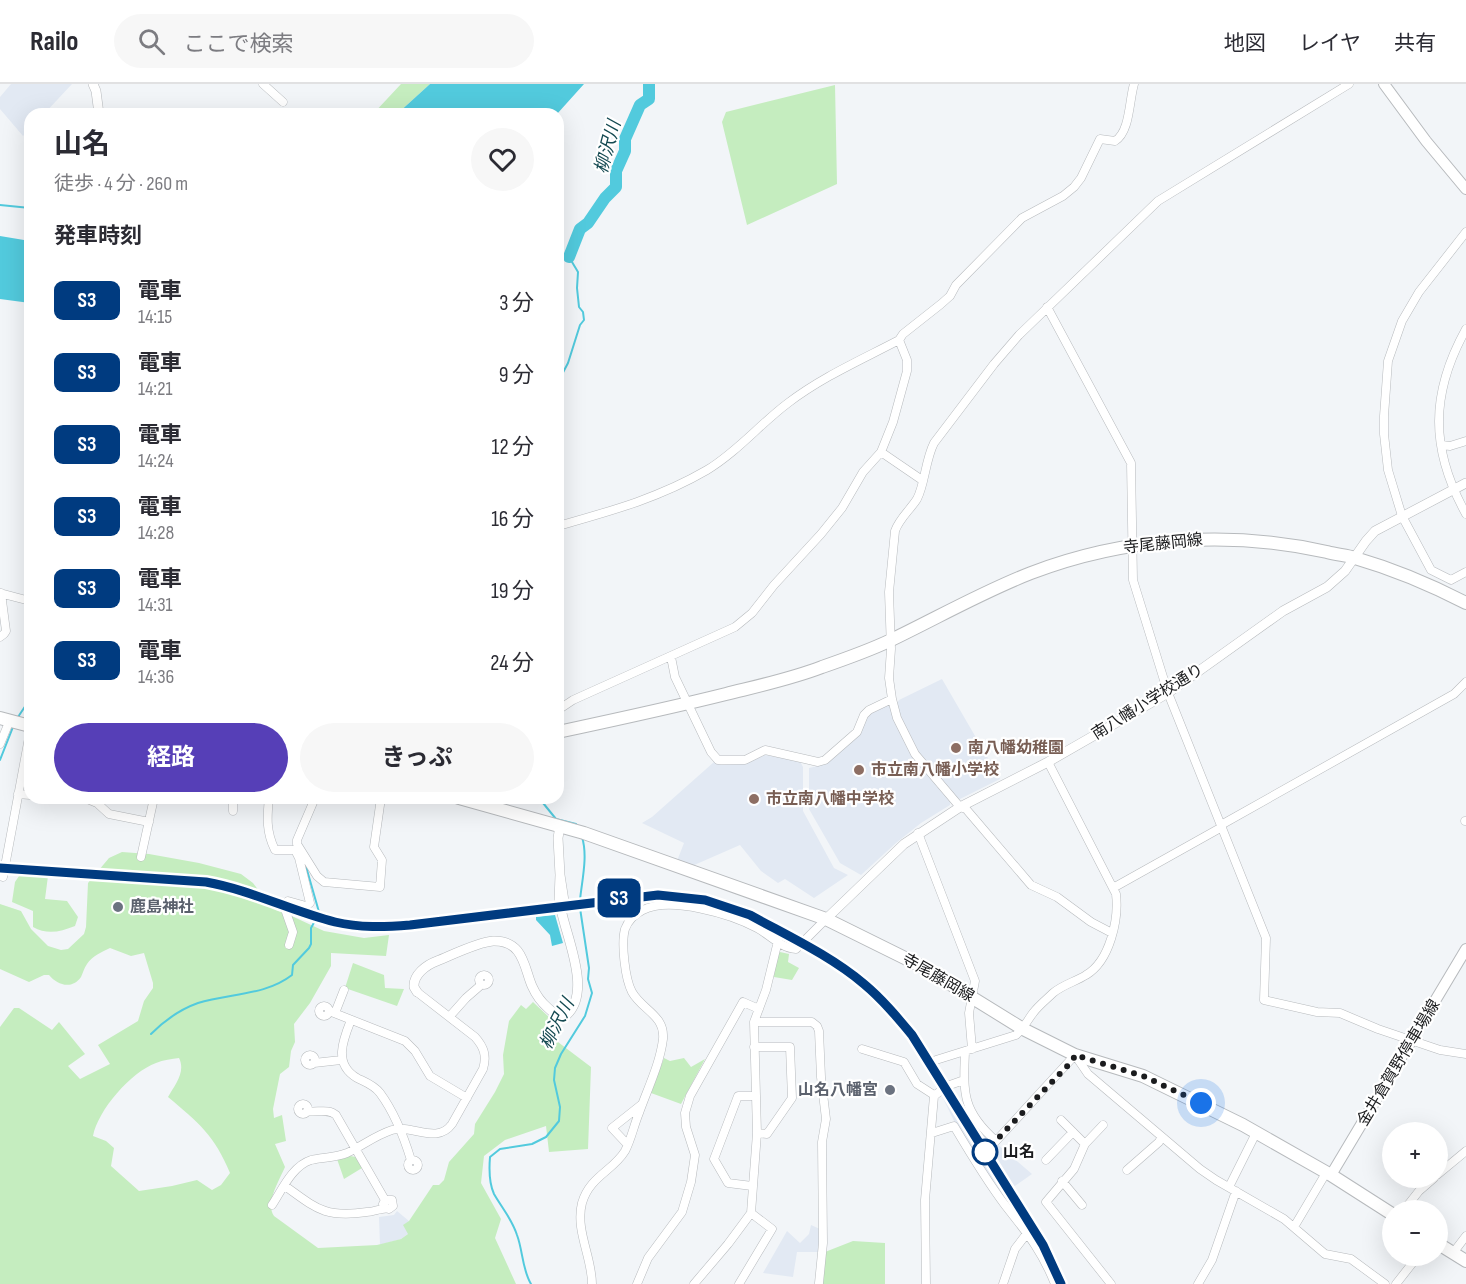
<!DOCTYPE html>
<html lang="ja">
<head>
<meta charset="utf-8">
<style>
  :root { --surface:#fff; --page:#f7f7f7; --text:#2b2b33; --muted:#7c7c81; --line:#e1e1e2; --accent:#563fb7 }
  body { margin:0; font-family:"Sofia Sans Condensed","Noto Sans JP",sans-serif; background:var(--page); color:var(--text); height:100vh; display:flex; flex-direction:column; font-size:22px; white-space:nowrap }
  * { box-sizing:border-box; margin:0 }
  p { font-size:20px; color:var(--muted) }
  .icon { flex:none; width:33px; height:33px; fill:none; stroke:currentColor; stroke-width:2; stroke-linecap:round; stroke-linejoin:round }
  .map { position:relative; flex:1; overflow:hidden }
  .side { position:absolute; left:24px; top:24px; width:540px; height:696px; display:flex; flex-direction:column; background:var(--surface); border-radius:18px; box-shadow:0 6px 24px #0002 }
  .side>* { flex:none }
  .badge { padding:0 12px; border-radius:9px; font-size:21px; line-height:39px }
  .controls { position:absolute; left:1382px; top:1038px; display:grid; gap:12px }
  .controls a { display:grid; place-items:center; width:66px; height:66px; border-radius:50%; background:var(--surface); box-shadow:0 6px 24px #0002; font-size:30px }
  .you { position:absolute; width:30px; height:30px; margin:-15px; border:4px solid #fff; border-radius:50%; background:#1a73e8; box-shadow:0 0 0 9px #1a73e833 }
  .map>.badge { position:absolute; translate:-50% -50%; box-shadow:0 0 0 3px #fff }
  h2 { padding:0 30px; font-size:22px; line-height:54px }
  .round { display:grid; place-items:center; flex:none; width:63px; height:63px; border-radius:32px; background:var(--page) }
  .summary { display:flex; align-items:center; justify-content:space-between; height:102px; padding:0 30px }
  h1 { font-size:28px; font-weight:700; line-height:45px }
  .cta { display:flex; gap:12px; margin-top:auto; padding:12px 30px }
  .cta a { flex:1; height:69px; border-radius:36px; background:var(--accent); color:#fff; font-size:24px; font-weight:700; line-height:69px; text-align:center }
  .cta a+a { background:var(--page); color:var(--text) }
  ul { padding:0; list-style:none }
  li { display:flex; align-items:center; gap:18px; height:72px; padding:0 30px }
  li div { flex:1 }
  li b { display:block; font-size:22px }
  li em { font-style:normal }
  li .badge { min-width:66px; font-weight:700; text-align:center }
  header { display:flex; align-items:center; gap:36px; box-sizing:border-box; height:84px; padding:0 30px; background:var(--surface); border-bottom:2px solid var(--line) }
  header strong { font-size:28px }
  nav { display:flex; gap:33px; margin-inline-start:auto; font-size:21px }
  .search { width:420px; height:54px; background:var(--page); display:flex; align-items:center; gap:15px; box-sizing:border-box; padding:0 21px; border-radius:33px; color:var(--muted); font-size:22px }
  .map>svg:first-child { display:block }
</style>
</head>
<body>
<header>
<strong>Railo</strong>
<div class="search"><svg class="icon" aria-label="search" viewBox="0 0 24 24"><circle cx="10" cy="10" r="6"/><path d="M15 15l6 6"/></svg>ここで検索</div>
<nav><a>地図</a><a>レイヤ</a><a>共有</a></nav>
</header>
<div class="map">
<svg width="1466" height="1200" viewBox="0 0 1466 1200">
  <rect width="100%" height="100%" fill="#f2f5f8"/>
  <path fill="#e2e9f3" d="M 11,0 L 72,0 L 44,30 L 30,30 L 30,44 L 23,52 L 0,25 L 0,13 Z
    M 942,595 L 1000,695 L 960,715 L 955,712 L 918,669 L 900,633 L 897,619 L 899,616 Z
    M 889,619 L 895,638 L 913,674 L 950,718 L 950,721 L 921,739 L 896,759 L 861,791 L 840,779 L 809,725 L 809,684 L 826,680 L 860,648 L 867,632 Z
    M 765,671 L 800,677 L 803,683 L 803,727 L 834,784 L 848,791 L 814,814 L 785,795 L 778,799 L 761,787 L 740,761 L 692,782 L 677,777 L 684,759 L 642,739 L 652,733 L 714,678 L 721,681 L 745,680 Z
    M 840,880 L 866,898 L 899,929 L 914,949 L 977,1050 L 982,1047 L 1032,1090 L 1012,1104 L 1048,1163 L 1064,1200 L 1059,1200 L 1043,1166 L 1030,1146 L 979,1080 L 955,1039 L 923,973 L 909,953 L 894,933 L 879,917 L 838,885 Z
    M 397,1127 L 409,1137 L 408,1150 L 401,1155 L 380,1161 L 379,1133 L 394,1131 Z
    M 811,1141 L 820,1145 L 819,1168 L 797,1168 L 793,1193 L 763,1189 L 787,1147 L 800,1159 L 809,1150 Z"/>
  <path fill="#c5edbf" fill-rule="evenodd" d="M 401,0 L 430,0 L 397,30 L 373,30 Z
    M 835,1 L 837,100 L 747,141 L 722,38 L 726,28 Z
    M 122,768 L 149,770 L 199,779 L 241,790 L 253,799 L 270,822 L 324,847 L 364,854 L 389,851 L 386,872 L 331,869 L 331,882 L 310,919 L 294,940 L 295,958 L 291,967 L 289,983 L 280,990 L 273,1025 L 274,1034 L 282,1031 L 286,1057 L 275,1060 L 285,1083 C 279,1097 265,1119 274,1132 L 318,1164 L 377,1161 L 401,1155 L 408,1150 L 403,1141 L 409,1137 L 433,1101 L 439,1101 L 444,1096 L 449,1078 L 474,1050 L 475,1040 L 495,1008 L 504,990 L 503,971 L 509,937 L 521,921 L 526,925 L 533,918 L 551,935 L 552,939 L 546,949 L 591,983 L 588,1065 L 549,1068 L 546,1042 L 505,1056 L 484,1072 L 481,1099 L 501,1135 L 495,1154 L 516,1200 L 0,1200 L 0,943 L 14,924 L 19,924 L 52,946 L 59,938 L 85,970 L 68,982 L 80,995 L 110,980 L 98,961 L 138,937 L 144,917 L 153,904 L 153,899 L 144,869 L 131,872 L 110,864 C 102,868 92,872 87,880 C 84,884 83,889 81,893 C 72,906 57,901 49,891 L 44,891 L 29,898 L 0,885 L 0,820 L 21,827 L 31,845 L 48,862 L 61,866 L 68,865 L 84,850 L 86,843 L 88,799 L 109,774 ZM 179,974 C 186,988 175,1001 168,1013 C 198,1038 215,1052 230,1089 L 221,1101 L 212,1106 L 197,1096 L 172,1102 L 139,1107 L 111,1082 L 114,1064 L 106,1057 L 93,1052 C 98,1026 131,988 156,979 C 163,976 172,975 179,974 Z
    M 21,789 L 48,792 L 45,815 L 67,817 L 78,833 L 75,842 C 60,848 47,851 33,843 L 33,827 L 12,818 L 15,798 Z
    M 780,868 L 789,870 L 788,878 L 799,884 L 792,896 L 774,893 L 775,874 Z
    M 353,879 L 384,891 L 385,904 L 404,905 L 397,922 L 345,904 Z
    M 664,974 L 670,977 L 684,974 L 691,983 L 705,975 L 681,1020 L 651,1009 Z
    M 350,1072 L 356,1073 L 362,1084 L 344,1095 L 337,1075 Z
    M 853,1157 L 885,1159 L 885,1200 L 822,1200 L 825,1168 Z"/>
  <path fill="#52cadd" d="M 430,0 L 584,0 L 557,30 L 397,30 Z
    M 0,152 L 30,157 L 30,219 L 0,215 Z
    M 555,831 L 563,859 L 552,862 L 550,851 L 536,836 L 536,833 Z"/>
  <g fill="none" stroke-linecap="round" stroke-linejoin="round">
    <path stroke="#52cadd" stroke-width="2" d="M 0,121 L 30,124
      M 558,172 L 569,173 L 578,188 L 577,204 L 579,223 L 583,228 L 584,236 L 580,241 L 568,279 L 558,298
      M 18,633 L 30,615
      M 0,676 L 13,643
      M 539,714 L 556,735 L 576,740
      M 305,779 L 319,828
      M 580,816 C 582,796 588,772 582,753
      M 151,950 C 164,937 181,925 198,919 C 229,909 265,912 292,891 L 293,881 L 309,864 L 311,860 L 311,844 L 316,835
      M 531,1200 C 522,1185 523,1167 517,1151 C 512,1135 502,1124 494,1110 C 489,1099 489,1085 490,1073 L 500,1065 L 532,1060 L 546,1053 L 559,1037 L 560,1023 L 554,996 L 555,984 L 561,970 L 585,932 L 592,909 L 588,895 L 589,884 L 580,824"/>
    <path stroke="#52cadd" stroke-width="12" d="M 569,173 L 580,145 L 588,139 L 605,114 L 616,103 L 616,87 L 625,67 L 625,55 L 640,21 L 649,15 L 649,0"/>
    <defs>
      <path id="minor" d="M 263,0 L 283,18
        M 1466,148 L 1419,208 L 1402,237 L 1388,277 L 1384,332 L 1384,350 L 1388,386 L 1402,432 L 1431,486 L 1451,496 L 1466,488
        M 1047,223 L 1131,379 L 1133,496 L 1168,609 L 1266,854 L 1264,916 L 1317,928 L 1340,929 L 1378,945 L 1440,966 L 1466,970
        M 1466,245 C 1430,310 1430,365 1466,430
        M 1442,361 L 1450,362 L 1466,357
        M 881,368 L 922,396
        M 558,442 C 611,427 659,414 707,386 C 737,368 760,340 788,319 C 822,293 861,276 899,256 L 903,250 L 941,220 L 950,212 L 956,201 L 1022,134 L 1063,112 L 1074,103 L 1081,94 L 1100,55 L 1115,57 C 1130,48 1129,17 1134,0
        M 0,509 L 30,517
        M 0,553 L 4,550 L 6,547 L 1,509
        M 671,573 L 675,593 L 711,668 L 718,676 L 745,676 L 765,666 L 818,678 L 825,676 L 857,648 L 864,631 L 869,626 L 892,615
        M 558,626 L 573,616 L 735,543 L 752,529 L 774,501 L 821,450 L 842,424 L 863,388 L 881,368 L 893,338 L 907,287 L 907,276 L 899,256
        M 0,660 L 10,636
        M 18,710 L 30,711
        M 85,714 L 97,719 L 109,730 L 149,738
        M 233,714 L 233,727
        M 269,714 C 267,733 266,748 275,766 L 295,766 L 299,774 L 310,819 L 306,822 L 288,817 L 286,828 L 293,848 L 289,861
        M 315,714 L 297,756 L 297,760 L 317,792 L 324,798 L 380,803 L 382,776 L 374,763 L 381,714
        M 1465,737 L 1466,737
        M 1221,741 L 1454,610 L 1466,598
        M 918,749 L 975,897 L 969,929 L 972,965
        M 141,773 L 154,714
        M 3,793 L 30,648
        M 1113,804 L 1222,743
        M 1112,849 L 1091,838 L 1057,813 L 1031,801 L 966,725 L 960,723 L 915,670 L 897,634 L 892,615 L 889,594 L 891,565 L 889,508 L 895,447 C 899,435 910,426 917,415 C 925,400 925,377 934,359 L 994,280 L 1019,251 L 1158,117 L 1349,0
        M479 896a5 5 0 1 1 10 0a5 5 0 1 1-10 0Z
        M319 927a5 5 0 1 1 10 0a5 5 0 1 1-10 0Z
        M 329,927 L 405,957 L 415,967 L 430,992 L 467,1014
        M 335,929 L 344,906
        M 450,932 L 466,914 L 481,901
        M 351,936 C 343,956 333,980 357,994 C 365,998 374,1001 380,1009 C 394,1028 404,1053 411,1076
        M 754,938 L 812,938 L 817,942 L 819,947 L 821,993 L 826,1035 L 822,1058 L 823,1159 L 819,1199
        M 754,963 L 790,963 L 792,1014 L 767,1050 L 757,1049
        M 862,965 L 904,978 L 917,1000 L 934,1011
        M 965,968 C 963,1010 963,1028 996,1057 L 1075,971 L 1088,990 L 1200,1085 L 1216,1096 L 1284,1135 L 1325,1170 L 1351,1175 L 1385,1200
        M305 976a5 5 0 1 1 10 0a5 5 0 1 1-10 0Z
        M 936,976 L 1016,951 C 1024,944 1027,937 1033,929 C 1039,921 1047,915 1053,909 C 1064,900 1075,898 1086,891 C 1110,877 1119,835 1116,810 L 1048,678
        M 314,979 L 341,976
        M298 1025a5 5 0 1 1 10 0a5 5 0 1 1-10 0Z
        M 307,1027 C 317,1029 328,1024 336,1031 L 385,1116
        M 1061,1036 L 1085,1060
        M 1103,1041 L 1085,1060 L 1074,1085 L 1046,1118 L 1111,1200
        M 932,1049 L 954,1042 C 970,1069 986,1096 1005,1121 C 1027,1149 1042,1167 1055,1200
        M 627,1060 L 612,1044 L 641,1021
        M408 1081a5 5 0 1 1 10 0a5 5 0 1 1-10 0Z
        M 1046,1076 L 1073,1048
        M 1127,1086 L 1159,1058 L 1161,1054
        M 1437,1091 L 1466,1067
        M 1062,1097 L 1082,1121
        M 285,1102 C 317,1125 325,1134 367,1128 C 374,1128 383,1123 389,1125 L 393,1122 L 392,1116 L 385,1116 L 383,1120 L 385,1123
        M 752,1102 L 728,1099 L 714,1075 L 738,1012 L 755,1012
        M 1229,1103 L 1256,1049
        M 272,1121 C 282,1106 292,1082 311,1076 C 323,1073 335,1074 347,1069 C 362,1062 376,1051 392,1046 C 412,1040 437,1061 452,1040 L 483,985 C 487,972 484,963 475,953 L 417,908
        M 1404,1126 L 1419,1107 L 1434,1094
        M 1294,1143 L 1326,1089
        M 1453,1169 L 1466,1152
        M 592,1200 C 592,1173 575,1146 582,1119 C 590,1092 613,1087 625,1067 C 631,1056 634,1041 639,1029 C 647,1006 660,980 663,955 C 665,931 642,926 632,908 C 625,895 621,859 625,845 C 628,837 635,830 643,826 C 670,812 731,830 757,844 C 770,851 781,864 796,865 L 826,835
        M 637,1200 L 648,1174 L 682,1128 L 691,1098 L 695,1071 L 686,1043 L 685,1029 L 690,1012 L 743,918 L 759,925
        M 694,1200 L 728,1160 L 751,1129 L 757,1049 L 754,938 L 766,906 L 778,857
        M 739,1200 L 772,1145 L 751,1129
        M 926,1200 L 925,1116 L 934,1012 L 947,1002 L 964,996
        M 1003,1200 L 1015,1165 L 1028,1148
        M 1198,1200 L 1212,1176 L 1236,1107
        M 1396,1200 L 1418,1172"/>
      <path id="tertiary" d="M 93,0 L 96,7 L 99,30
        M 560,742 L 558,754 L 560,791
        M 559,817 L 560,791 L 564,817
        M 826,835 L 904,760 L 960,723 L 1048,678 L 1168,609 L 1283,527 L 1327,503 L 1345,487 L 1366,457 L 1375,447 L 1466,399
        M 417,908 L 414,903 C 413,891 426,881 437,877 C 452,871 478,858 493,857 C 524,856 524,884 532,902 C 536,911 541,918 548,924 C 553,929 557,932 564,933 C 594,911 566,853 561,825"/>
      <path id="secondary" d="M 1384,0 L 1426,57 L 1466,105
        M 1331,1091 L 1466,865"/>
      <path id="primary" d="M 0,634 L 30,642
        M 558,648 C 614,636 670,624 726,610 C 758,602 791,595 822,583 C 845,575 868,567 889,557 C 937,534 982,508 1031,489 C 1125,453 1230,446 1327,468 C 1337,471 1346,471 1355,474 C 1393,485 1431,501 1466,519
        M 459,714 L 584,749 L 826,835 L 921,882 L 1023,945 L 1075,971 L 1143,992 L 1243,1041 L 1331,1091 L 1392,1130
        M 1437,1159 L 1466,1177"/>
    </defs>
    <use href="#minor" stroke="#b7babd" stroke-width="9"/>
    <use href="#tertiary" stroke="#b7babd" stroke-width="10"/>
    <use href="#secondary" stroke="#b7babd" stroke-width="12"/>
    <use href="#primary" stroke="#b7babd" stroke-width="14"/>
    <use href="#minor" stroke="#fff" stroke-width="8"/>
    <use href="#tertiary" stroke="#fff" stroke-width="9"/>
    <use href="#secondary" stroke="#fff" stroke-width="10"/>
    <use href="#primary" stroke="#fff" stroke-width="12"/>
    <defs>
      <path id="rail" d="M 0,784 L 206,798 C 251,806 291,828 335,838 C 360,844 385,843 410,841 L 658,811 L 705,815 L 750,831 C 783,849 819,867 850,889 C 874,906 894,928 912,951 L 1043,1161 L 1061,1200"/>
    </defs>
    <use href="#rail" stroke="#3f4043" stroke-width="4.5"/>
    <use href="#rail" stroke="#fff" stroke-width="2" stroke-dasharray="7" stroke-linecap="butt"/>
  </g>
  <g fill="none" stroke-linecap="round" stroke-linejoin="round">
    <defs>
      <path id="line" d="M 0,784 L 206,798 C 251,806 291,827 335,838 C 360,844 385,843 410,841 L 658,811 L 705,816 L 750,831 C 788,852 831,872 864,900 C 882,915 897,933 912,951 L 1043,1161 L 1061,1200"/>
    </defs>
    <use href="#line" stroke="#fff" stroke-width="14"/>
    <use href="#line" stroke="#003b80" stroke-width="9"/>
    <path stroke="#1b1c1e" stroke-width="6" stroke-dasharray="0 10.8" d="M 985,1068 L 1073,976 L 1075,971 L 1143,992 L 1201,1019"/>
  </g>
  <g fill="#8d6e63" stroke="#fff" stroke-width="2">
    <circle cx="956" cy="664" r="6"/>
    <circle cx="859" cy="686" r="6"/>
    <circle cx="754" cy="715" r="6"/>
  </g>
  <g fill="#6b7280" stroke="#fff" stroke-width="2">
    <circle cx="118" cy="823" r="6"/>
    <circle cx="890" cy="1006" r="6"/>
  </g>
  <circle fill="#fff" stroke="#003b80" stroke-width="3" cx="985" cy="1068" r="12"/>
  <g text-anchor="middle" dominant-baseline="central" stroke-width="4.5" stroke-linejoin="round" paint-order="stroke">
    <g font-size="16" fill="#1b1c1e" stroke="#fff">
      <text transform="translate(1163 460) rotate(-6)">寺尾藤岡線</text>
      <text transform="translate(1148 618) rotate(-32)">南八幡小学校通り</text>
      <text transform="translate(938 894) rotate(30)">寺尾藤岡線</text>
      <text transform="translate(1399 979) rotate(-59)">金井倉賀野停車場線</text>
    </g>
    <g font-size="16" font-weight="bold" fill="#785e54" stroke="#fff" text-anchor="start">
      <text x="968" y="664">南八幡幼稚園</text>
      <text x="871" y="686">市立南八幡小学校</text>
      <text x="766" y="715">市立南八幡中学校</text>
    </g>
    <g font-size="16" font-weight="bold" fill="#5b616d" stroke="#fff" text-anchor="start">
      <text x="130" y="823">鹿島神社</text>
      <text x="878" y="1006" text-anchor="end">山名八幡宮</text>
    </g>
    <g font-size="16" font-weight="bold" fill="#1b1c1e" stroke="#fff" text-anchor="start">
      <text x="1003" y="1068">山名</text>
    </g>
    <g font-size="18" font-style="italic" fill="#154a52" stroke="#fff">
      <text transform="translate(608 63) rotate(-75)">柳沢川</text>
      <text transform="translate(557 940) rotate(-63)">柳沢川</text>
    </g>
  </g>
</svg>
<div class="controls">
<a>+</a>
<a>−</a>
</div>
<div class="you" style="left:1201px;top:1019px"></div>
<b class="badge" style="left:619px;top:814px;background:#003b80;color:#fff">S3</b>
<section class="side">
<div class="summary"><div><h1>山名</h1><p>徒歩 · 4 分 · 260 m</p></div><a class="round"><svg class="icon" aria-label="heart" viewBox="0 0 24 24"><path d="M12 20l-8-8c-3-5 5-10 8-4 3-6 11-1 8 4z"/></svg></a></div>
<h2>発車時刻</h2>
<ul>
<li><span class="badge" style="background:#003b80;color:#fff">S3</span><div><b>電車</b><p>14:15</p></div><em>3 分</em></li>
<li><span class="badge" style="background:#003b80;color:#fff">S3</span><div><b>電車</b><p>14:21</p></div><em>9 分</em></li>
<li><span class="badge" style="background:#003b80;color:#fff">S3</span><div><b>電車</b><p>14:24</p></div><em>12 分</em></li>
<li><span class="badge" style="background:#003b80;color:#fff">S3</span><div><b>電車</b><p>14:28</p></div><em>16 分</em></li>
<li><span class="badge" style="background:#003b80;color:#fff">S3</span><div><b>電車</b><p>14:31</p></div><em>19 分</em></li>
<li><span class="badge" style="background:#003b80;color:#fff">S3</span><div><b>電車</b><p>14:36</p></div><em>24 分</em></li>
</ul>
<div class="cta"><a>経路</a><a>きっぷ</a></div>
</section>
</div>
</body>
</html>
